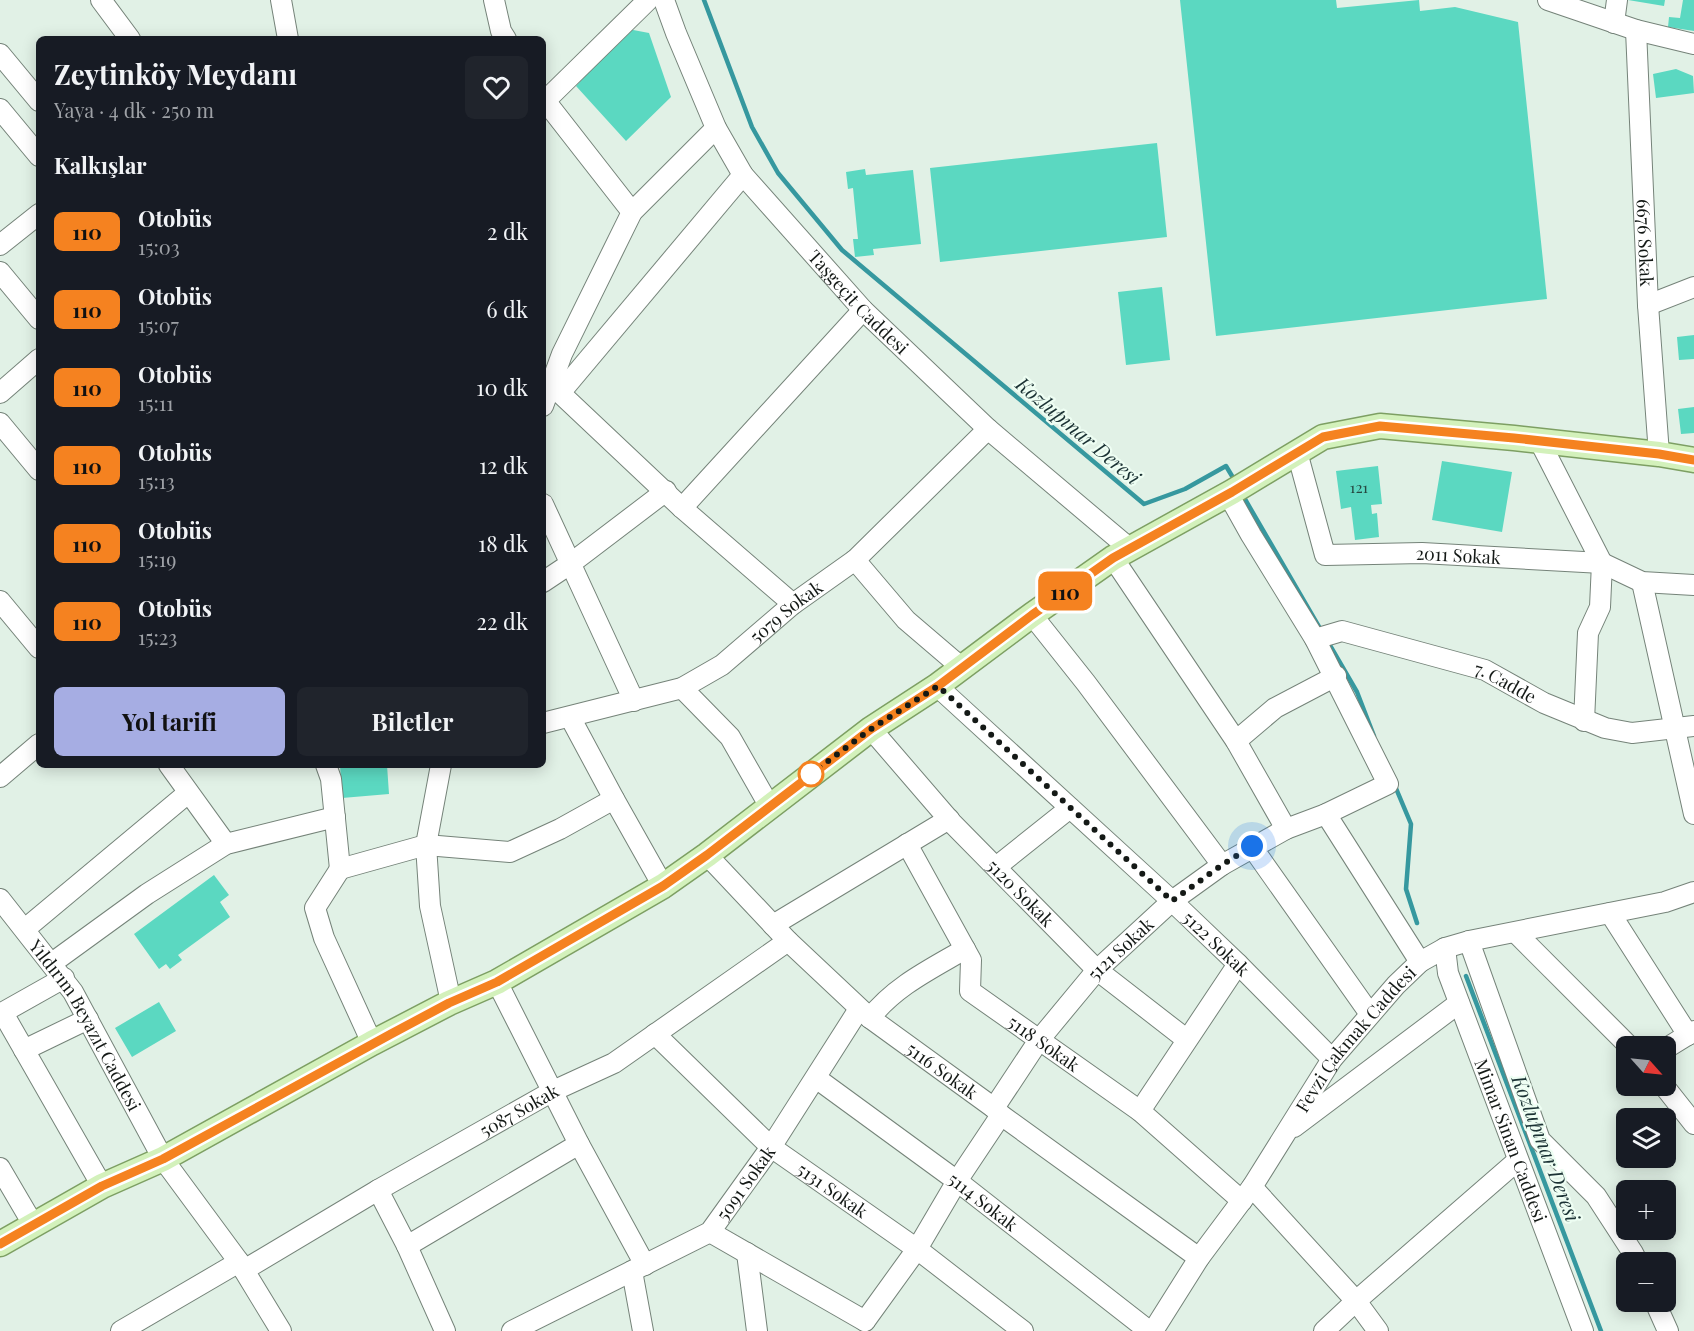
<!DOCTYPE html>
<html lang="tr">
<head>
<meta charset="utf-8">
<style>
  :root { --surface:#171b24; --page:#20242c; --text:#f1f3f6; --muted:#9ea1a6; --accent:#a6ade3 }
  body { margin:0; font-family:"Playfair Display",serif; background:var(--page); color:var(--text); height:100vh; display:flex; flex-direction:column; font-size:22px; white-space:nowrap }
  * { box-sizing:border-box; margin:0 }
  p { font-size:20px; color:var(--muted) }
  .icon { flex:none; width:33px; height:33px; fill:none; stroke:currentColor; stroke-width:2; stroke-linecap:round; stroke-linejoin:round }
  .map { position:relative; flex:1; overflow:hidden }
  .details { position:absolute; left:36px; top:36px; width:510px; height:732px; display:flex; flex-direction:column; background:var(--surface); border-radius:9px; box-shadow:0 3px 15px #0003 }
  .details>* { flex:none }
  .badge { padding:0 12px; border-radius:9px; font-size:21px; line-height:39px }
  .needle { width:39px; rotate:117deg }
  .buttons { position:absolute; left:1616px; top:1036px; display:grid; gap:12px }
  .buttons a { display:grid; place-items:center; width:60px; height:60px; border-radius:9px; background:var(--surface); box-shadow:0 3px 15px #0003; font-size:30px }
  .you { position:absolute; width:30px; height:30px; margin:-15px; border:4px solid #fff; border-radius:50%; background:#1a73e8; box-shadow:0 0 0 9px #1a73e833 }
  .map>.badge { position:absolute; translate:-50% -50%; box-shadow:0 0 0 3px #fff }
  h2 { padding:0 18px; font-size:22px; line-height:54px }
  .round { display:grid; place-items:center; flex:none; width:63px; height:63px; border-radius:9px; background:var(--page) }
  .head { display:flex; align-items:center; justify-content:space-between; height:102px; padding:0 18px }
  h1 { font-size:28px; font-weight:700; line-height:45px }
  .action { display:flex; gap:12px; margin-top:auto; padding:12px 18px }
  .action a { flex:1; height:69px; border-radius:9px; background:var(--accent); color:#111; font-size:24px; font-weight:700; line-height:69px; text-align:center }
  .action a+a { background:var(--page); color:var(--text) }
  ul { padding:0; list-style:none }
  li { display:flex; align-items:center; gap:18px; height:78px; padding:0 18px }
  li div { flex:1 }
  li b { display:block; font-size:22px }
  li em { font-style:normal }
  li .badge { min-width:66px; font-weight:700; text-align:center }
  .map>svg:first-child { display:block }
</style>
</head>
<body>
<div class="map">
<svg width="1694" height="1331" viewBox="0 0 1694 1331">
  <rect width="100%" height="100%" fill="#e1f1e6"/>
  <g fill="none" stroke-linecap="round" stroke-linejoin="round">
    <path stroke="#36989f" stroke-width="4.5" d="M 704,0 L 752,127 L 778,173 L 842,250 L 1144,504 L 1185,489 L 1226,466 L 1235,481
      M 1242,494 L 1322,632
      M 1328,642 L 1357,692 L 1374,736
      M 1395,786 L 1411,824 L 1406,889 L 1417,923
      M 1466,976 L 1601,1331"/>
  </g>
  <path fill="#5bd8c1" d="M 1180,0 L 1336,0 L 1337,8 L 1419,0 L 1420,11 L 1455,7 L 1518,22 L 1547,299 L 1216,336 Z
    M 1628,0 L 1665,0 L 1664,6 Z
    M 1683,0 L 1694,0 L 1694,31 L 1668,27 L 1669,17 L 1680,18 Z
    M 628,29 L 649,33 L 671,97 L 626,141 L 576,86 Z
    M 1676,69 L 1693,76 L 1694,93 L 1656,98 L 1653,74 Z
    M 1157,143 L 1167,237 L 940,262 L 930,168 Z
    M 865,169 L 866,175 L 913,170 L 921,244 L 873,249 L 874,255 L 855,257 L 853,239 L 858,239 L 853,188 L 848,189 L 846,172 Z
    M 1162,287 L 1170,360 L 1126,365 L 1118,292 Z
    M 1694,335 L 1694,359 L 1679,360 L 1677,337 Z
    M 1694,407 L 1694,433 L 1681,434 L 1678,409 Z
    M 1442,461 L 1512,472 L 1502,532 L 1432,520 Z
    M 1378,466 L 1382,504 L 1371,505 L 1372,514 L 1377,513 L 1379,537 L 1355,540 L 1351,507 L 1341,509 L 1336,471 Z
    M 340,765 L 387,765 L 389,794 L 342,798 Z
    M 214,875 L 229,895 L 220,902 L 230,917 L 178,955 L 182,960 L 170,969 L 166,964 L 159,969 L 134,934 Z
    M 159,1002 L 176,1031 L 132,1057 L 115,1028 Z"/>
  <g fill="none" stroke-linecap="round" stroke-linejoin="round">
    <defs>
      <g id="minor">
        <path d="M 101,0 L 130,39"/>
        <path d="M 281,0 L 288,39"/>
        <path d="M 494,0 L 501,31 L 506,39"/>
        <path id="s1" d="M 664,0 L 676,33 L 716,128 L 743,175 L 863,310 L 988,429 L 1129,548"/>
        <path d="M 1548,0 L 1636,30 L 1694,44"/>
        <path d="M 1614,23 L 1617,0"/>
        <path id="s2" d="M 1636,30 L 1648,305 L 1659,454"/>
        <path d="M 0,54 L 39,101"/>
        <path d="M 543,98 L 632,212"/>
        <path d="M 543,103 L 648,0"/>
        <path d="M 0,109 L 39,156"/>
        <path d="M 0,245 L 39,214"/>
        <path d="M 0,272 L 39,319"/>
        <path d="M 1648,305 L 1694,287"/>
        <path d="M 554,377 L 560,393 L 682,508 L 793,604"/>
        <path d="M 0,393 L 39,359"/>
        <path d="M 560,393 L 743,175"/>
        <path d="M 543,406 L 562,354 L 632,212 L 716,128"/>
        <path d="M 0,423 L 39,470"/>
        <path d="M 1540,442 L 1602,563"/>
        <path id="s3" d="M 1297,452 L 1325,555 L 1422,553 L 1602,563 L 1642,582 L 1694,585"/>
        <path d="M 543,504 L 634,701"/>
        <path d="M 682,508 L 863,310"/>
        <path d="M 1113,558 L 1236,741 L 1286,829 L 1326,814 L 1388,784 L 1315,639 L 1251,535 L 1228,494"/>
        <path d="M 855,560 L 906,620 L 961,667"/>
        <path d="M 543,582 L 570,564 L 666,491"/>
        <path d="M 1642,582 L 1694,814"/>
        <path d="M 0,601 L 39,648"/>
        <path d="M 1032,615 L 1086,683 L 1222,865"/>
        <path id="s4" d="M 1315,639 L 1342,631 L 1485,670 L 1544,703 L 1605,728 L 1632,733 L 1694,726"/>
        <path id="s5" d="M 937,686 L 1172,901 L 1238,964 L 1332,1059"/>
        <path d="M 682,688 L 730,737 L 770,807"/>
        <path d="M 570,717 L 614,799 L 663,886"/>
        <path d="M 1584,721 L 1588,633 L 1600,607 L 1602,563"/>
        <path id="s6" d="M 543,723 L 682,688 L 722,665 L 793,604 L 855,560 L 988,429"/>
        <path id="s7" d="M 871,729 L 952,823 L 1097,970 L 1186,1039"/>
        <path d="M 1236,741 L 1275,708 L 1336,676"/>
        <path d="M 169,765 L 226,844"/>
        <path d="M 326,765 L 331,779 L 340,869"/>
        <path d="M 441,765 L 426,845 L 430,906 L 451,1002"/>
        <path d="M 0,777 L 39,744"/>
        <path d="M 1326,814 L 1420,962"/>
        <path id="s8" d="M 907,844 L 971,960 L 970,991 L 1140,1111 L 1242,1201"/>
        <path d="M 1252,847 L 1370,1014"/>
        <path id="s9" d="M 707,855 L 788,941 L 870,1018 L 994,1108 L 1001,1115 L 1199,1258"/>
        <path d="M 996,867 L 1070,808"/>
        <path d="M 340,869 L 426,845 L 510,852 L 560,829 L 614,799"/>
        <path d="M 340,869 L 315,908 L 324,938 L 372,1043"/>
        <path id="s10" d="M 0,899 L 73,992 L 163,1159 L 239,1262 L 281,1331"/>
        <path d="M 1610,913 L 1688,1035"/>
        <path d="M 773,925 L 949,819"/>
        <path d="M 25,929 L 188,793"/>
        <path d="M 1516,933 L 1630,1047"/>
        <path d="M 1469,941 L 1540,1140 L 1596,1196 L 1633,1253 L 1638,1263"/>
        <path id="s11" d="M 1445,948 L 1448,973 L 1583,1331"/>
        <path d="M 52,963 L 147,894 L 226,844 L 335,817"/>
        <path d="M 497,982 L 579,1144 L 645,1265"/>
        <path d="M 3,1013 L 102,1186"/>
        <path d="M 0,1014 L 64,978"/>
        <path d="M 870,1018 C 895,986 931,969 965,949"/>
        <path id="s12" d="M 655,1034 L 771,1147 L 917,1249 L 1023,1331"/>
        <path d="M 1665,1049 L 1694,1031"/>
        <path d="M 24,1050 L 88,1019"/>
        <path id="s13" d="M 816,1078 L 957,1181 L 1149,1331"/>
        <path d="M 1664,1086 L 1694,1124"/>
        <path id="s14" d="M 994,1108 L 1039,1040 L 1097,970 L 1172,901 L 1222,865 L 1286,829"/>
        <path d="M 1140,1111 L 1238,964"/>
        <path d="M 1294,1127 L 1459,1003"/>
        <path d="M 0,1168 L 34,1226"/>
        <path d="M 1252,1187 L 1356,1301 L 1378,1331"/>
        <path d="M 378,1190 L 407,1246 L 445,1331"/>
        <path d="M 710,1232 L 865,1321"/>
        <path d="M 407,1246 L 579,1144"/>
        <path d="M 747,1253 L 757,1331"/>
        <path id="s15" d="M 244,1270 L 378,1190 L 553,1091 L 614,1063 L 788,941"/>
        <path d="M 632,1271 L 643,1331"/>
        <path d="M 1655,1302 L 1668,1331"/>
        <path d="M 865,1321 L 917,1249 L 957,1181 L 1001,1115"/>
        <path d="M 121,1331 L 239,1262"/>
        <path id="s16" d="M 512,1331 L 710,1232 L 771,1147 L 859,1009"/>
        <path id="s17" d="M 1153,1331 L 1199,1258 L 1252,1187 L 1332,1059 L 1396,985 L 1420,962 L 1445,948 L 1469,941 L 1665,902 L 1694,892"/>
        <path d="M 1324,1331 L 1356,1301 L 1517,1161"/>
      </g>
      <path id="major" d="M 0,1244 L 102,1186 L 163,1159 L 372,1043 L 449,1003 L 497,982 L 663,886 L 707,855 L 871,729 L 937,686 L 1032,615 L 1113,558 L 1232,492 L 1323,437 L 1380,426 L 1514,438 L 1659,454 L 1694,460"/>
    </defs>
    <use href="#minor" stroke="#758379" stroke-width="22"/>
    <use href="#major" stroke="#7d9f63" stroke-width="27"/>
    <use href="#minor" stroke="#fff" stroke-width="20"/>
    <use href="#major" stroke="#d3f1bb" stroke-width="24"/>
  </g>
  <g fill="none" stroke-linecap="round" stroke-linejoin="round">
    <defs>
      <path id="line" d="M 0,1244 L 102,1186 L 163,1159 L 391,1034 L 449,1003 L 497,982 L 663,886 L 707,855 L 871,729 L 938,686 L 1032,615 L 1113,558 L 1232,492 L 1323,437 L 1380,426 L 1514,438 L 1659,454 L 1694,460"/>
    </defs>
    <use href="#line" stroke="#fff" stroke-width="14"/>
    <use href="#line" stroke="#f58220" stroke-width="9"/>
    <path stroke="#141916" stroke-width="6" stroke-dasharray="0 10.8" d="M 811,774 L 871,729 L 938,686 L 1172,901 L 1222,865 L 1252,846"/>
  </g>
  <circle fill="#fff" stroke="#f58220" stroke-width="3" cx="811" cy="774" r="12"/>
  <g text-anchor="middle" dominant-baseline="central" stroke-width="4.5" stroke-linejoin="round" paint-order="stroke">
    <g font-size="15" fill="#264941">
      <text x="1359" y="487">121</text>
    </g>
    <g font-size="18" fill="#141916" stroke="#eefef3">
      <text stroke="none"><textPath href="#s2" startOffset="213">6676 Sokak</textPath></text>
      <text stroke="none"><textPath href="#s1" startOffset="364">Taşgeçit Caddesi</textPath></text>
      <text stroke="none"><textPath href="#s3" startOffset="240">2011 Sokak</textPath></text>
      <text stroke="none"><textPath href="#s6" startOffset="273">5079 Sokak</textPath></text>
      <text stroke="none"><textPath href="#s4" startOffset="200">7. Cadde</textPath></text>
      <text stroke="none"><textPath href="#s7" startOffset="222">5120 Sokak</textPath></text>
      <text stroke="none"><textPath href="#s5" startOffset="380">5122 Sokak</textPath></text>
      <text stroke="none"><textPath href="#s14" startOffset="204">5121 Sokak</textPath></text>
      <text stroke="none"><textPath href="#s10" startOffset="153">Yıldırım Beyazıt Caddesi</textPath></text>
      <text stroke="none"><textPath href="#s17" startOffset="356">Fevzi Çakmak Caddesi</textPath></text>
      <text stroke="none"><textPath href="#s8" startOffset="254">5118 Sokak</textPath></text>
      <text stroke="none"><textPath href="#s9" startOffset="320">5116 Sokak</textPath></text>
      <text stroke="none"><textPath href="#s15" startOffset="318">5087 Sokak</textPath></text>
      <text stroke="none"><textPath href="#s11" startOffset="204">Mimar Sinan Caddesi</textPath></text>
      <text stroke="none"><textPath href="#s16" startOffset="282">5091 Sokak</textPath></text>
      <text stroke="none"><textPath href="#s12" startOffset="237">5131 Sokak</textPath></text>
      <text stroke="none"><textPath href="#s13" startOffset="208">5114 Sokak</textPath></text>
    </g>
    <g font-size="20" font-style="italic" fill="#1b3234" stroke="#eefef3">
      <text transform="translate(1079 430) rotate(40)">Kozlupınar Deresi</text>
      <text transform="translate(1547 1148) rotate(69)">Kozlupınar Deresi</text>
    </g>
  </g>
</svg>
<div class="buttons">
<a><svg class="needle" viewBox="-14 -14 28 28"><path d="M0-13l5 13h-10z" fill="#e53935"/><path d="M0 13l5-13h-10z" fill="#9ea1a6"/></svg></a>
<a><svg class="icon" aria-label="layers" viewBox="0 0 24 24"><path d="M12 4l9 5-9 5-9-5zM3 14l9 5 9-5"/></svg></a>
<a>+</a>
<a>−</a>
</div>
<div class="you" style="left:1252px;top:846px"></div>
<b class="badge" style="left:1065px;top:591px;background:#f58220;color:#111">110</b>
<section class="details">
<div class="head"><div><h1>Zeytinköy Meydanı</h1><p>Yaya · 4 dk · 250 m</p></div><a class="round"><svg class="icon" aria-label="heart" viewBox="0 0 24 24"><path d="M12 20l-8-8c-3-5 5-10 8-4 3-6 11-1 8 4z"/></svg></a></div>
<h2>Kalkışlar</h2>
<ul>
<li><span class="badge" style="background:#f58220;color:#111">110</span><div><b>Otobüs</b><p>15:03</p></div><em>2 dk</em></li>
<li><span class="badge" style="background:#f58220;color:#111">110</span><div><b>Otobüs</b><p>15:07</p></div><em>6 dk</em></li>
<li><span class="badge" style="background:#f58220;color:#111">110</span><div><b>Otobüs</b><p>15:11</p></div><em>10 dk</em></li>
<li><span class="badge" style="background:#f58220;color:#111">110</span><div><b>Otobüs</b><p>15:13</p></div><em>12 dk</em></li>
<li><span class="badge" style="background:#f58220;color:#111">110</span><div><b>Otobüs</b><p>15:19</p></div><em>18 dk</em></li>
<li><span class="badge" style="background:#f58220;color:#111">110</span><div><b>Otobüs</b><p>15:23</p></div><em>22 dk</em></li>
</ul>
<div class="action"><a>Yol tarifi</a><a>Biletler</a></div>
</section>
</div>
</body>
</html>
